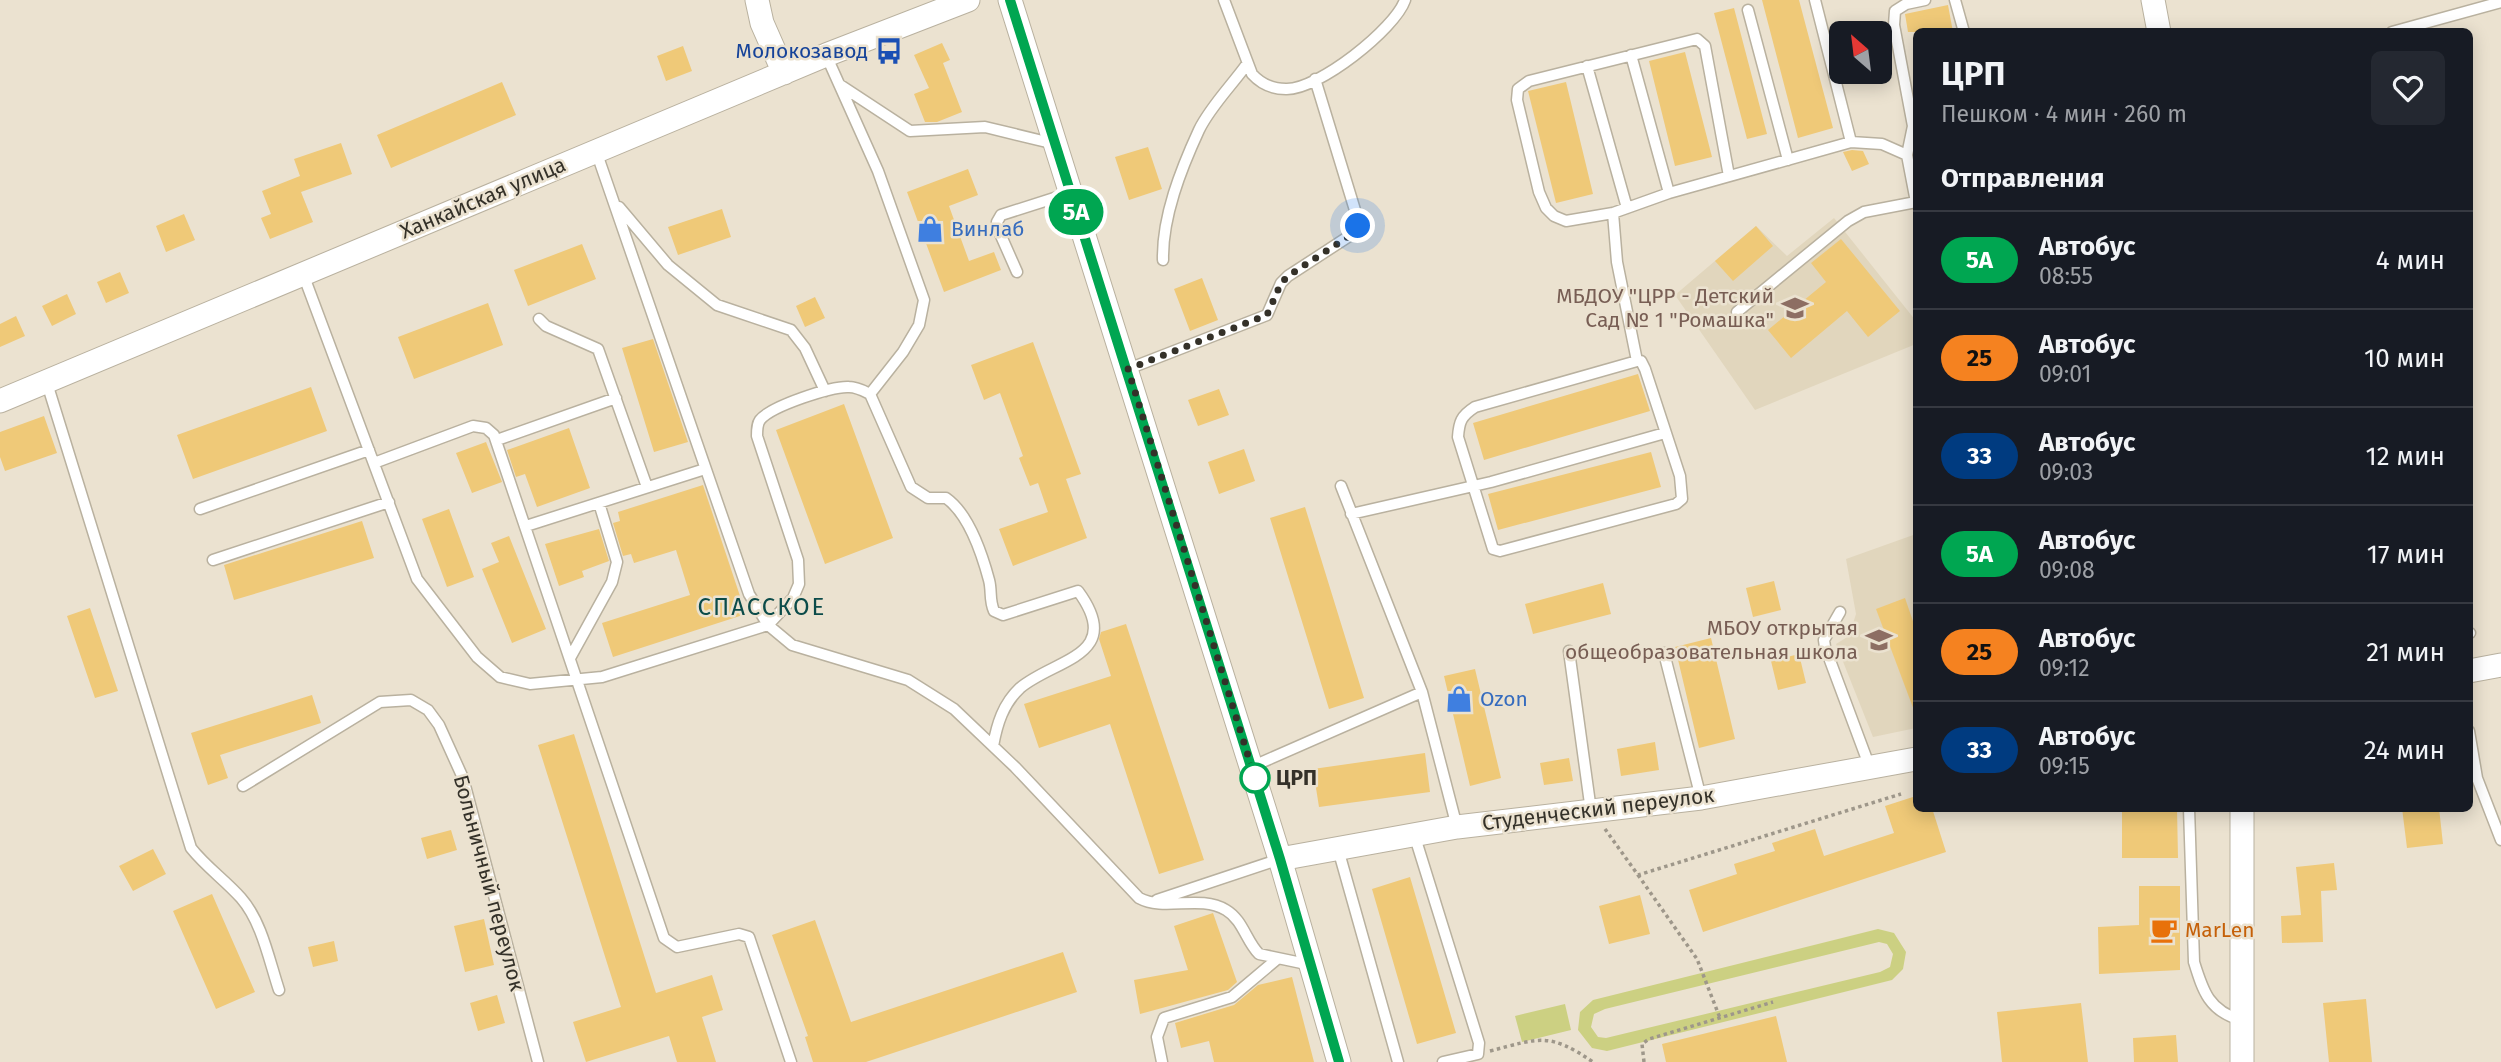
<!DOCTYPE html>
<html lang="ru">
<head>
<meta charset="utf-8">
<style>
  :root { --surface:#171b24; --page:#242831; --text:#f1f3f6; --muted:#9ea1a6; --line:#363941 }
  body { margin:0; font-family:"Fira Sans",sans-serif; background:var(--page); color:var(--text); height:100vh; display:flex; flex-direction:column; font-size:26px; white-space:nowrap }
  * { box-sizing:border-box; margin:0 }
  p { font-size:23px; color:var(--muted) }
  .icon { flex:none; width:38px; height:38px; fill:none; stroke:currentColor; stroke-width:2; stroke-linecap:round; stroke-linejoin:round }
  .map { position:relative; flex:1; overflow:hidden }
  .details { position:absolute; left:1913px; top:28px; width:560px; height:784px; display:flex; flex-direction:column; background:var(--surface); border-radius:10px; box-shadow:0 4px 18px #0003 }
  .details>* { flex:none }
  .badge { padding:0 14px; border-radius:23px; font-size:24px; line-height:46px }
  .needle { width:46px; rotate:332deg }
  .tools { position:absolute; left:1829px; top:21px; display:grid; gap:14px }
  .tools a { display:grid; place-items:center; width:63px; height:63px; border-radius:10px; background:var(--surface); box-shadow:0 4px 18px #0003; font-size:35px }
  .you { position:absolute; width:35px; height:35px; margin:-18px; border:5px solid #fff; border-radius:50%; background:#1a73e8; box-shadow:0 0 0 10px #1a73e833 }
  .map>.badge { position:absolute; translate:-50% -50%; box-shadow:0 0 0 4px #fff }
  h2 { padding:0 28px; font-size:26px; line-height:63px }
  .round { display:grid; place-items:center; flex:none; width:74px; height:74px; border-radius:10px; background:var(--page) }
  .overview { display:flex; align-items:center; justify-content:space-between; height:119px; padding:0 28px }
  h1 { font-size:33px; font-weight:700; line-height:52px }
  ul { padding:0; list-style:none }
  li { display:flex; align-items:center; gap:21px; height:98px; padding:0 28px; border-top:2px solid var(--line) }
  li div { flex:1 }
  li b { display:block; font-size:26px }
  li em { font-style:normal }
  li .badge { min-width:77px; font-weight:700; text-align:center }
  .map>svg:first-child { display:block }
</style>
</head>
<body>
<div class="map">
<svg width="2501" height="1062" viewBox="0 0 2501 1062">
  <rect width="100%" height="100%" fill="#ebe2d0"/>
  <path fill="#e1d6bd" d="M 1834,218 L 1916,321 L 1916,344 L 1755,410 L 1675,295 L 1756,226 L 1787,256 Z
    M 1916,534 L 1916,728 L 1873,737 L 1836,644 L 1849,636 L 1856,614 L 1846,559 Z"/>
  <path fill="#ccd082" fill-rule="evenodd" d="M 1878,929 L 1894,933 L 1906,952 L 1903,969 L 1892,980 L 1607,1051 L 1592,1048 L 1578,1030 L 1580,1012 L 1593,1000 ZM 1879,942 L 1887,944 L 1893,954 L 1890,967 L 1880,972 L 1606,1038 L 1598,1037 L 1591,1027 L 1594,1014 L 1605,1009 Z
    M 1565,1004 L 1571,1030 L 1522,1042 L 1515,1016 Z"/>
  <path fill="#efc978" d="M 1762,0 L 1799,0 L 1833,128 L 1798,138 Z
    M 1948,5 L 1953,32 L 1908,32 L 1905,14 Z
    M 1734,8 L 1767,134 L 1747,139 L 1714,13 Z
    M 942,43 L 950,60 L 943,63 L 962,112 L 937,122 L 925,122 L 914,94 L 929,88 L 914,55 Z
    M 683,46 L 692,71 L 666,81 L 657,56 Z
    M 1685,52 L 1712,157 L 1675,166 L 1649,61 Z
    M 502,82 L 516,115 L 391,168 L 377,135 Z
    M 1566,82 L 1593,194 L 1556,203 L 1528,91 Z
    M 341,143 L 352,174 L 301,192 L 313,222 L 270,239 L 261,218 L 271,214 L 262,191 L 300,176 L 294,159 Z
    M 1148,147 L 1162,189 L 1129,200 L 1115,157 Z
    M 1852,150 L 1863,151 L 1869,164 L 1852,171 L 1843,152 Z
    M 968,169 L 978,195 L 949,206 L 969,261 L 994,252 L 1001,270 L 944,292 L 907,192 Z
    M 722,209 L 731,237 L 678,255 L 668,227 Z
    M 184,214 L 195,240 L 166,252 L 156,226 Z
    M 1756,226 L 1773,246 L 1733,281 L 1715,261 Z
    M 1841,239 L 1900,311 L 1868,337 L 1847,311 L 1791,358 L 1768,330 L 1826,282 L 1811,263 Z
    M 582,244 L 596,279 L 528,306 L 514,270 Z
    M 120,272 L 129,293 L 106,303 L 97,282 Z
    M 1202,278 L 1218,320 L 1190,331 L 1174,289 Z
    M 67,294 L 76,314 L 52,326 L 42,306 Z
    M 815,297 L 825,318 L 805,327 L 796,306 Z
    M 488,303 L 503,345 L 414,379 L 398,337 Z
    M 16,316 L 25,336 L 0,347 L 0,324 Z
    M 653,339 L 688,442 L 654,452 L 622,348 Z
    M 1033,342 L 1081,474 L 1066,479 L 1087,538 L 1013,566 L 999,529 L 1048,512 L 1038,483 L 1030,486 L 1019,458 L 1023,456 L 1000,393 L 984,400 L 971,365 Z
    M 1638,374 L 1650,411 L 1484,460 L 1473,423 Z
    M 311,387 L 327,431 L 193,479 L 177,435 Z
    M 1219,389 L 1229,415 L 1198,426 L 1188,400 Z
    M 844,404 L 893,538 L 825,564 L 776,430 Z
    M 44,416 L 57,453 L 5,471 L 0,457 L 0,432 Z
    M 569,428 L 590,488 L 537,507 L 525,474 L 516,477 L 507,450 Z
    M 486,442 L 502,482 L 472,493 L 456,453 Z
    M 1244,449 L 1255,481 L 1219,494 L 1208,462 Z
    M 1651,452 L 1661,487 L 1498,530 L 1488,494 Z
    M 703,485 L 746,614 L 613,657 L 602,623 L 690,595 L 676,550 L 634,563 L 631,554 L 623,556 L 613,523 L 620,521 L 618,512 Z
    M 1305,507 L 1364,698 L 1329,709 L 1270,518 Z
    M 449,509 L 474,577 L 447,587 L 422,519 Z
    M 362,521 L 374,558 L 234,600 L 224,565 Z
    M 599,529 L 609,561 L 582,571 L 584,577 L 559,586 L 545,544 Z
    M 509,536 L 546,629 L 512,643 L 482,569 L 499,562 L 491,543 Z
    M 1774,581 L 1781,610 L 1753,617 L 1746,588 Z
    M 1603,583 L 1611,614 L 1533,634 L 1525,604 Z
    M 1905,598 L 1916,630 L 1915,713 L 1876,609 Z
    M 90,608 L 118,691 L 95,698 L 67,616 Z
    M 1126,624 L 1204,860 L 1159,874 L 1110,724 L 1039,748 L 1024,704 L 1111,676 L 1099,639 L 1101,632 Z
    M 1711,638 L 1735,739 L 1699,748 L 1675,647 Z
    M 1799,654 L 1806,683 L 1778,690 L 1771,661 Z
    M 1475,669 L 1501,778 L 1470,786 L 1444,676 Z
    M 312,695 L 321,723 L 220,755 L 228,778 L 208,785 L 191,733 Z
    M 574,734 L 656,993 L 712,975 L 723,1010 L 702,1017 L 716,1062 L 677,1062 L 669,1036 L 586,1062 L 573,1022 L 621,1007 L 538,745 Z
    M 1655,742 L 1659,770 L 1621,776 L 1617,749 Z
    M 1425,753 L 1430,792 L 1319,807 L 1313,769 Z
    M 1569,758 L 1573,781 L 1544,785 L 1540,763 Z
    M 1916,796 L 1916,808 L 1932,808 L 1946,852 L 1703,932 L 1689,890 L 1737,874 L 1734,864 L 1775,851 L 1772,843 L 1815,829 L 1824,856 L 1894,833 L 1885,806 Z
    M 2122,808 L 2177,808 L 2178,858 L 2122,858 Z
    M 2402,808 L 2439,808 L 2443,844 L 2407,848 Z
    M 451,830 L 457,850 L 427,859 L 421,838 Z
    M 153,849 L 166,874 L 133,891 L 119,866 Z
    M 2334,863 L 2337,890 L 2321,891 L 2323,942 L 2282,943 L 2281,916 L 2301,915 L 2296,867 Z
    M 1410,877 L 1456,1033 L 1417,1044 L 1372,889 Z
    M 2139,886 L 2180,886 L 2180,970 L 2099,974 L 2098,927 L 2139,925 Z
    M 212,894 L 255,992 L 216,1009 L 173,911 Z
    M 1640,895 L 1650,934 L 1609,944 L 1599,906 Z
    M 1213,913 L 1237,982 L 1228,990 L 1140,1014 L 1134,980 L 1188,970 L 1174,926 Z
    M 484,919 L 494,965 L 465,972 L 454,926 Z
    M 815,920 L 851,1022 L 1063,952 L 1077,992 L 866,1062 L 813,1062 L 805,1037 L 808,1036 L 772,935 Z
    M 334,941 L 338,961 L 313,967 L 308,947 Z
    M 1292,977 L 1314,1062 L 1214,1062 L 1209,1041 L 1181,1048 L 1175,1023 L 1234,1005 L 1258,985 Z
    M 497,995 L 505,1023 L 478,1031 L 470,1003 Z
    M 2366,999 L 2372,1062 L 2329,1062 L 2323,1003 Z
    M 2081,1003 L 2088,1062 L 2002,1062 L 1997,1012 Z
    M 1776,1016 L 1787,1062 L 1666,1062 L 1662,1044 Z
    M 2176,1035 L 2178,1062 L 2134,1062 L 2133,1038 Z"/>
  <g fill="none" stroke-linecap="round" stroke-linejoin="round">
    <defs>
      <path id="lane" d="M 1224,0 L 1252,74 C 1261,84 1272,89 1286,89 C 1318,90 1395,29 1405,0
        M 1815,0 L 1851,142
        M 1955,0 L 1964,32
        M 1748,10 L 1788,160
        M 2392,32 L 2501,2
        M 826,55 L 878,171 L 924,300 L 919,325 L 903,352 L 870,394
        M 1631,55 L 1669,193
        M 1587,66 L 1627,208
        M 840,85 L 910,131 L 985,127 L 1055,144
        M 596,151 L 749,594 L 768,625 L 792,645 L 908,680 L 954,709 L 1015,767 L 1139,898 C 1165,912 1199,894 1226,910 C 1243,920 1246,941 1259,954 L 1311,965
        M 1729,176 L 1705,46 L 1697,39 L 1529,81 L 1518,89 L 1517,100 L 1539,192 L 1546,208 L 1554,216 L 1566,221 L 1613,213 L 1669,193 L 1851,142 L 1882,144 L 1907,155
        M 1916,202 L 1907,155 L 1913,126 L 1894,25 L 1895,11 L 1906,4 L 1925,0
        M 619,207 L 668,265 L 717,305 L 791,330 L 805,348 L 825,391
        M 1613,213 L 1617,262 L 1637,361
        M 1163,260 C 1162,217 1181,169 1199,130 C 1210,107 1232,85 1247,64
        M 1017,272 L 998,229 L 997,222 L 1001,215 L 1070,193
        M 303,274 L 417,579 L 477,657 L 500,677 L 530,684 L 602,677 L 768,625 L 793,598 L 799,584 L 798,560 L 757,436 C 757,430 757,424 760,420 C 771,406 832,386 849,387 C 857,387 864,391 870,394 L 911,487 L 928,498 L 946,498 C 969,514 982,554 989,580 C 992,591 989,600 994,611 L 1003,615 L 1078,591 C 1126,656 1054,659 1020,688 C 1003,704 997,724 993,746
        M 1737,312 L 1848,221 L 1864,212 L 1916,202
        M 539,319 L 546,326 L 598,349 L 647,487
        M 1637,361 L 1641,361 L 1645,369 L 1680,476 L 1682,499 L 1676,504 L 1500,551 L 1493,549 L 1458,437 C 1459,422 1461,416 1475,407 Z
        M 1128,369 L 1267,315 L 1281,283 L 1288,276 L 1354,233 L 1358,220 L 1315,79
        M 46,380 L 191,848 C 206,867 225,880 241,898 C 262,922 269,960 279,990
        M 497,440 L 616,398
        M 374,463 L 473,426 L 486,428 L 494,435 L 664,938 L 677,947 L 739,934 L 749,937 L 791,1062
        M 1341,486 L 1422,692 L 1457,827
        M 200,509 L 369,450
        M 1351,514 L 1491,482 L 1665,433
        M 526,526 L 705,469
        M 213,560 L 389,502
        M 1840,612 L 1824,640 L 1825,647 L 1869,765
        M 2469,633 L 2470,633
        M 1569,651 L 1591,811
        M 1664,653 L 1701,798
        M 570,658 L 612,582 L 617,562 L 599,503
        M 2469,731 L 2477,778 L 2501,840
        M 1251,767 L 1422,692
        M 243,786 L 380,702 L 411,700 L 428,710 L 439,725 L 463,778 L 538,1062
        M 2189,808 L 2194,962 C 2203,991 2209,1011 2241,1020
        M 1414,834 L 1479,1043 L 1478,1054 L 1443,1062
        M 1338,849 L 1398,1062
        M 1157,900 L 1280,859
        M 1162,1062 L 1157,1037 L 1164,1018 L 1232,997 L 1276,960"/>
      <path id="street" d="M 757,0 L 762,23 L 784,73
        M 1010,0 L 1280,859 L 1339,1062
        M 2153,0 L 2159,32
        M 0,401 L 826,55 L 968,0
        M 2469,671 L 2501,665
        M 2242,808 L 2242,1062
        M 1280,859 L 1457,827 L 1701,798 L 1916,759"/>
    </defs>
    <use href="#lane" stroke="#b9b19f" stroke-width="13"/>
    <use href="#street" stroke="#b9b19f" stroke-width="25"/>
    <path stroke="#9e978a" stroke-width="3.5" stroke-dasharray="3.5 3.5" stroke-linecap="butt" d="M 1605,829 L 1638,875 L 1901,794
      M 1638,875 L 1697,959 L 1720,1018
      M 1490,1051 C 1540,1038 1549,1032 1593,1062
      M 1644,1062 L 1642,1044 L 1649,1039 L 1773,1002"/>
    <use href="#lane" stroke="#fff" stroke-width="10"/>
    <use href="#street" stroke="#fff" stroke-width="23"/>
  </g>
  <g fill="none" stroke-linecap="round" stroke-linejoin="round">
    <defs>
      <path id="line" d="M 1010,0 L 1280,859 L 1339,1062"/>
    </defs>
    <use href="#line" stroke="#fff" stroke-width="16"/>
    <use href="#line" stroke="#00a651" stroke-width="10"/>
    <path stroke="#343129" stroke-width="7" stroke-dasharray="0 12.6" d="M 1255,778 L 1128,369 L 1267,315 L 1281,283 L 1288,276 L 1354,233 L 1358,226"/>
  </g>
  <defs>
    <symbol id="bus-bare" viewBox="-9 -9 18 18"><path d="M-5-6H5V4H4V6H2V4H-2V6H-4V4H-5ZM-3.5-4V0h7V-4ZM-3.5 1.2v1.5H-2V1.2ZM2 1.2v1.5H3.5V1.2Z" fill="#1a4fb4" stroke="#ebe2d0" stroke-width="2.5" paint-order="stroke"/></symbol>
    <symbol id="shop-bare" viewBox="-9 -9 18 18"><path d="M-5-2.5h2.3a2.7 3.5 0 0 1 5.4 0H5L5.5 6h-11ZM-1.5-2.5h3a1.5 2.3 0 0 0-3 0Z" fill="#3f7fe0" stroke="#ebe2d0" stroke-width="2.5" paint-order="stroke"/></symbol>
    <symbol id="school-bare" viewBox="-9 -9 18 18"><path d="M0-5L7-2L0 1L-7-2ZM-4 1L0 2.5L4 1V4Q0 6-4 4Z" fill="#8d6e63" stroke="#ebe2d0" stroke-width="2.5" paint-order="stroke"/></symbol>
    <symbol id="cafe-bare" viewBox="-9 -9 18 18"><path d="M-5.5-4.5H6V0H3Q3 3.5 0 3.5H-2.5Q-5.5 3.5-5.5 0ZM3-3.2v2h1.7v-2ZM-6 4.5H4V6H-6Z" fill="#e8710a" stroke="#ebe2d0" stroke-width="2.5" paint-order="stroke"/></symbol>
  </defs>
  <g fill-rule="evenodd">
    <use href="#bus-bare" x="870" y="32" width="38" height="38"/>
    <use href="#shop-bare" x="911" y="210" width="38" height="38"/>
    <use href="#school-bare" x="1776" y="289" width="38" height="38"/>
    <use href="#school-bare" x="1860" y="621" width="38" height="38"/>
    <use href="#shop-bare" x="1440" y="680" width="38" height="38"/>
    <use href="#cafe-bare" x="2145" y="911" width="38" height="38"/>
  </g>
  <circle fill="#fff" stroke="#00a651" stroke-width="3.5" cx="1255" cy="778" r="14"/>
  <g text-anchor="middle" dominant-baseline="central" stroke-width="5" stroke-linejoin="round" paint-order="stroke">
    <g font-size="21" fill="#164399" stroke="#ebe2d0" text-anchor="end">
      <text x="868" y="51">Молокозавод</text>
    </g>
    <g font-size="21" fill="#343129" stroke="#ebe2d0">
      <text transform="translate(483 198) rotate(-23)">Ханкайская улица</text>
      <text transform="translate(1598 809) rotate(-7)">Студенческий переулок</text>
      <text transform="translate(489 883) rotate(75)">Больничный переулок</text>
    </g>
    <g font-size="21" fill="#366cbe" stroke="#ebe2d0" text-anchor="start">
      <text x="951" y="229">Винлаб</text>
      <text x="1480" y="699">Ozon</text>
    </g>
    <g font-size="21" fill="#785e54" stroke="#ebe2d0" text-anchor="end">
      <text x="1774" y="296">МБДОУ "ЦРР - Детский<tspan x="1774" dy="24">Сад № 1 "Ромашка"</tspan></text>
      <text x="1858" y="628">МБОУ открытая<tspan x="1858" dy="24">общеобразовательная школа</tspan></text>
    </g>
    <g font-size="21" font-weight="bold" fill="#343129" stroke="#ebe2d0" text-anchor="start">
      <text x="1276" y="778">ЦРП</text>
    </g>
    <g font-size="21" fill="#c56008" stroke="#ebe2d0" text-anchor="start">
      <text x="2185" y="930">MarLen</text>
    </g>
    <g font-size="24" letter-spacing="2" fill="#0b4b49" stroke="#ebe2d0">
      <text x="762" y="607">СПАССКОЕ</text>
    </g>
  </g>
</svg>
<div class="tools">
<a><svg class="needle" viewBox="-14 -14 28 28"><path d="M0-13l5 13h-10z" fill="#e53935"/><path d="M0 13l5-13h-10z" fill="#9ea1a6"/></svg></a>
</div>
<div class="you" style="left:1358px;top:226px"></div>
<b class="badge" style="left:1076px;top:212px;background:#00a651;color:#fff">5А</b>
<section class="details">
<div class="overview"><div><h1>ЦРП</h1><p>Пешком · 4 мин · 260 m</p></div><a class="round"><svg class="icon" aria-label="heart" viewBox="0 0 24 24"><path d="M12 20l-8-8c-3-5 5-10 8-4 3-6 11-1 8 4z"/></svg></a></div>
<h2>Отправления</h2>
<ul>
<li><span class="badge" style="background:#00a651;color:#fff">5А</span><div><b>Автобус</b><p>08:55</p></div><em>4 мин</em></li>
<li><span class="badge" style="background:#f58220;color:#111">25</span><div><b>Автобус</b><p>09:01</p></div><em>10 мин</em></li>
<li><span class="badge" style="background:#003b80;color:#fff">33</span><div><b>Автобус</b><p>09:03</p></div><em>12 мин</em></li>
<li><span class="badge" style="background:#00a651;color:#fff">5А</span><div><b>Автобус</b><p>09:08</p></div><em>17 мин</em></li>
<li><span class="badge" style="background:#f58220;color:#111">25</span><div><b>Автобус</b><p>09:12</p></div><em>21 мин</em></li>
<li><span class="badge" style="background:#003b80;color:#fff">33</span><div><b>Автобус</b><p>09:15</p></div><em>24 мин</em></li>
</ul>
</section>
</div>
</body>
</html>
